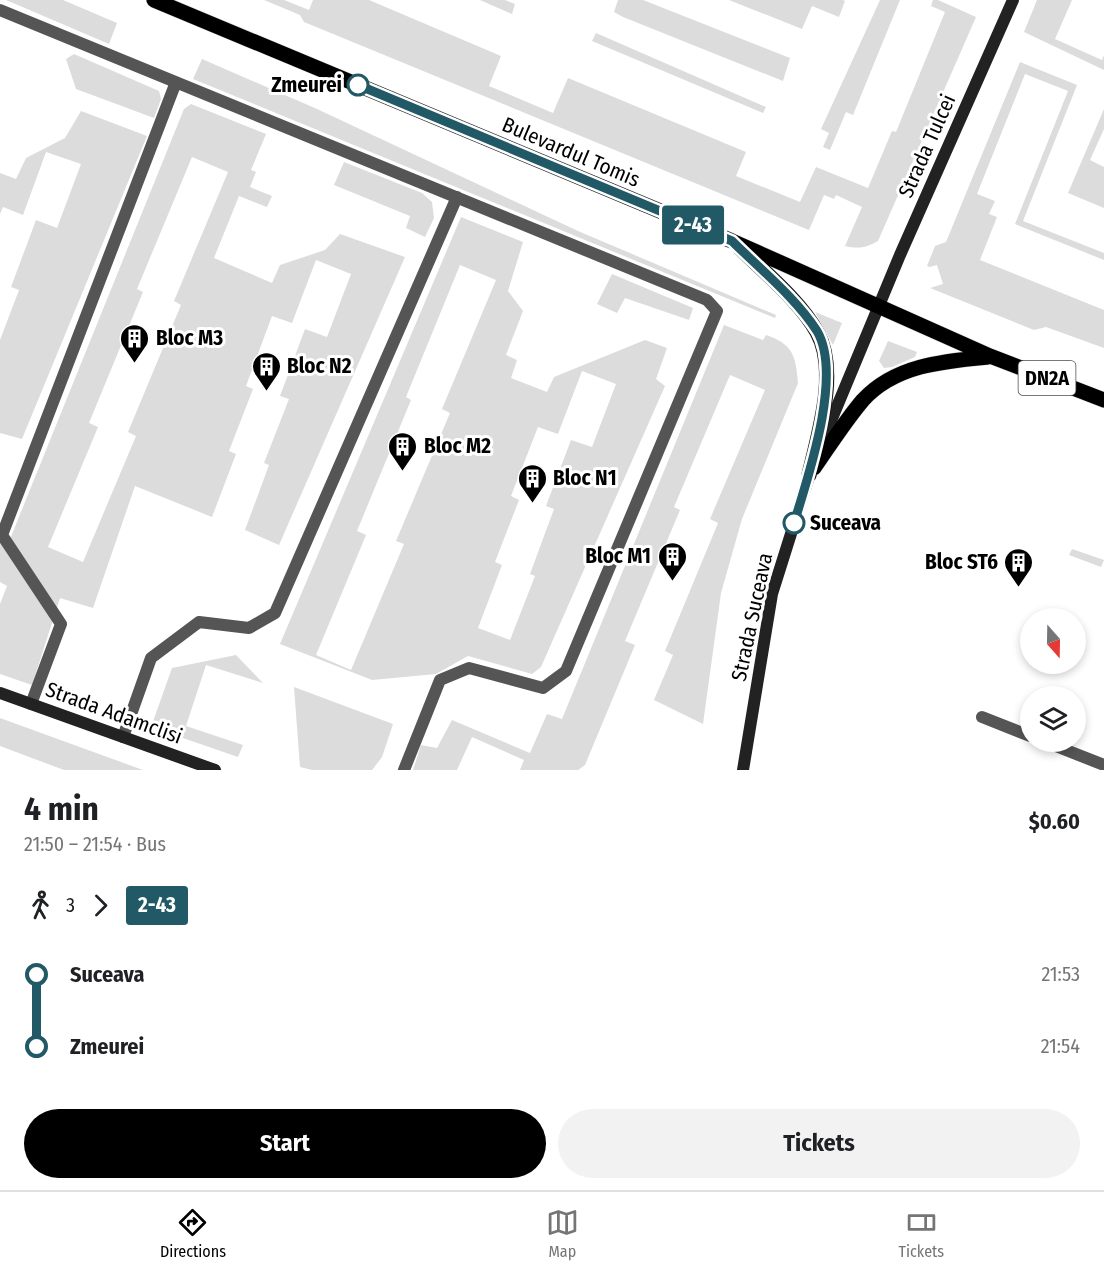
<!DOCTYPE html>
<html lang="en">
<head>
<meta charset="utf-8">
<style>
  :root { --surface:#fff; --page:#f2f2f2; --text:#202124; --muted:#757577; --line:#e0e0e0; --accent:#000 }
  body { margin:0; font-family:"Fira Sans Condensed",sans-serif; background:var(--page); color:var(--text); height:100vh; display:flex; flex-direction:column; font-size:22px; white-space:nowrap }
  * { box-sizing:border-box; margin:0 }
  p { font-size:20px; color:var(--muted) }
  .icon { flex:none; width:33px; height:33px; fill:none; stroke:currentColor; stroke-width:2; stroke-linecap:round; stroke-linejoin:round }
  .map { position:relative; height:770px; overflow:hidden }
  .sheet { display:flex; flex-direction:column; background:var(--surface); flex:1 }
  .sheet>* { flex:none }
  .badge { padding:0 12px; border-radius:4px; font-size:21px; line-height:39px }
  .needle { width:39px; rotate:160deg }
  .fabs { position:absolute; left:1020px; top:608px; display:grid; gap:12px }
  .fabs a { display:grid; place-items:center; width:66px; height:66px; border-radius:50%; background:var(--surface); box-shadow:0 3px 9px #0003; font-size:30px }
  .map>.badge { position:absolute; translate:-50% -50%; box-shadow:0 0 0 3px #fff }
  .legs { display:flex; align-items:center; gap:9px; height:66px; padding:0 24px; font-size:20px }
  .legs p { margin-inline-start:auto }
  .summary { display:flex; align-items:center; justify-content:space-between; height:102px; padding:0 24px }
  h1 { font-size:33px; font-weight:700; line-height:45px }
  .primary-button { display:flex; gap:12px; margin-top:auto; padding:12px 24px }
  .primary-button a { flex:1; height:69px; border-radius:36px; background:var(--accent); color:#fff; font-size:24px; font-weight:700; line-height:69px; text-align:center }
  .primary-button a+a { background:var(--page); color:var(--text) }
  ul { padding:0 24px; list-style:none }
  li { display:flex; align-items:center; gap:21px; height:72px; font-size:22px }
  li i { display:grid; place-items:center; width:9px; height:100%; margin:0 8px; background:currentColor }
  li i::after { content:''; width:15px; height:15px; margin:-8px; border:4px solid; border-radius:50%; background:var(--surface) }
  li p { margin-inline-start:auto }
  li:first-child i { background:linear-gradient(#0000 50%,currentColor 0) }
  li:last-child i { background:linear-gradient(currentColor 50%,#0000 0) }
  .menu { display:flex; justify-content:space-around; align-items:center; height:84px; border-top:2px solid var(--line); background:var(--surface); font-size:16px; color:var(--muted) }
  .menu a { display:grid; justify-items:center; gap:3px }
  .menu .active { color:var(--accent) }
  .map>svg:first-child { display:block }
</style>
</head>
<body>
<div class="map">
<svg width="1104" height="770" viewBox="0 0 1104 770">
  <rect width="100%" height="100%" fill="#fff"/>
  <path fill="#dcdcdc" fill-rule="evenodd" d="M 6,0 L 63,0 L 117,23 L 109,44 Z
    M 264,0 L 284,0 L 309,10 L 313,0 L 369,0 L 501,56 L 489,86 L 553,113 L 568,78 L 746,152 L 736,176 L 800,202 L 816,167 L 868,188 L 892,131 L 896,132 L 945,12 L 931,6 L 933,0 L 938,0 L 976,17 L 878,241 C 866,248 858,249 845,246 L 862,207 L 836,195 L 834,199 L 824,195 L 809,230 L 304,22 L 300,15 Z
    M 480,0 L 505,0 L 515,4 L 512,14 Z
    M 618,0 L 643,0 L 790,58 L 783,81 L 623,17 L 614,12 Z
    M 729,0 L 843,0 L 845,1 L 839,17 L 812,6 L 802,29 Z
    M 880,0 L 900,0 L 853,115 L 846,112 L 830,150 L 823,147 L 829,133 L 821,129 Z
    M 1037,0 L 1072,0 L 1055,39 L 1102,60 L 1104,55 L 1104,70 L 1024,32 Z
    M 596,33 L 766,107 L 763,113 L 592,41 Z
    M 74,54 L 159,91 L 161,99 L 154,118 L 76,89 L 66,59 Z
    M 202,59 L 317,109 L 578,231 L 776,315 L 775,318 L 193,79 Z
    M 1020,62 L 1077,85 L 1023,221 L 1104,253 L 1104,260 L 1015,224 L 1068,91 L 1025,74 L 977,194 L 995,201 L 989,214 L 997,217 L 980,260 L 1104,310 L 1104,348 L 1046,327 L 1034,330 L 930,288 L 943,284 L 937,265 L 930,267 L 927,266 L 935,246 L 946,242 Z
    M 191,104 L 266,134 L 251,170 L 256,172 L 250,187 L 272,196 L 267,207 L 239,196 L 214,258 L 272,283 L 280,265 L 325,250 L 340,234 L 405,257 L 279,545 L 245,530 L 269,465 L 264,463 L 289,399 L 280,396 L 305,329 L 327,337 L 351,274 L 316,260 L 292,323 L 272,316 L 246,386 L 253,389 L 229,451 L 236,454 L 212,517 L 135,486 L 93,608 L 60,598 L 32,685 L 0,674 L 0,604 L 7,586 L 0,582 L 0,543 L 8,544 L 184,109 ZM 192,157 L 228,172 L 174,301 L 181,305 L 128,432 L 136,436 L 83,562 L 48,547 L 98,427 L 89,423 L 143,292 L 137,289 Z
    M 1104,109 L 1104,129 L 1090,160 L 1104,167 L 1104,208 L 1068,193 Z
    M 81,111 L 147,136 L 22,439 L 0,433 L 0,340 L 19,290 L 11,287 L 36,220 L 57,228 L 81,164 L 46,152 L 23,215 L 3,207 L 0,214 L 0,173 L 16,179 L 26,158 L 65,138 Z
    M 344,162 L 422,193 L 432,202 L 434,218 L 425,237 L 406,228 L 410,216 L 334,185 Z
    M 461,217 L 523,242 L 508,291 L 523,311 L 506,355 L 517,360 L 511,378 L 547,392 L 554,377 L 645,340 L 667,348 L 656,379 L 665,386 L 541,667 L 532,674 L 468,656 L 436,674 L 372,680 L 280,644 ZM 460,265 L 496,280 L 442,409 L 450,413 L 396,541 L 404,544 L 351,670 L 316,655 L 366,535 L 357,531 L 411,400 L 406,397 ZM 582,371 L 616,384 L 592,447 L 571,440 L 546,506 L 554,509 L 530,574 L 535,576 L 510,640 L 478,628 L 502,565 L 495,562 L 519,500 L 511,496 L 538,427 L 558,434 Z
    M 612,274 L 693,308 L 689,320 L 625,298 L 617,313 L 597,304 Z
    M 815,312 L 842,323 L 833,345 Z
    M 724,325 L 763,340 L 766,335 C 793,344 796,356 798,383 L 742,519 L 721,593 L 703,724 L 654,700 L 673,655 L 665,651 L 718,523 L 710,519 L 765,390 L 730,375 L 674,507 L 680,510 L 625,641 L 635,645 L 585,765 L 578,770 L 520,770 L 524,760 L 472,737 L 457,770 L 413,770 L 421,745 L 437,748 L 452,720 L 530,753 L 547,714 L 562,719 Z
    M 888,341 L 917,352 L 915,357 L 892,367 L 884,368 L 879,361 Z
    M 1072,549 L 1104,560 L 1101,567 L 1069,555 Z
    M 236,655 L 263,683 L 206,665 L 186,726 L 243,745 L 238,757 L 151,727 L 172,668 Z
    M 294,687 L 393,724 L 382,757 L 372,770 L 312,770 L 300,767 Z
    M 0,718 L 143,770 L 64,770 L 0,746 Z"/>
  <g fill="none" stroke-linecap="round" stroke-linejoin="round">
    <defs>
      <path id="primary" d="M 154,0 L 732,241 L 990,356 L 1104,400
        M 740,248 C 765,273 800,301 817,332 C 839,371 818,435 809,475
        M 814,468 C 830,445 845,421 863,400 C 895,365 944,361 988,357"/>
    </defs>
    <use href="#primary" stroke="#dbdbdb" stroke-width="16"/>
    <path stroke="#555" stroke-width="12" d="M 0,10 L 707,300 L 717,311 L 566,671 L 543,688 L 469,668 L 440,680 L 404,770
      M 31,704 L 61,624 L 2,535 L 176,82
      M 982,717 L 1030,736
      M 123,737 L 151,658 L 199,622 L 249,628 L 275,613 L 457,197
      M 1043,741 L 1104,765"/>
    <path stroke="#222" stroke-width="12" d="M 821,445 L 900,255 L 1013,0
      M 0,693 L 215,770
      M 743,770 L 772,594 L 812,467"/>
    <use href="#primary" stroke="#000" stroke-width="15"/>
  </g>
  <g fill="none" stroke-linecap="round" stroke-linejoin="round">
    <defs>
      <path id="line-1" d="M 358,85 L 732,241 C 760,269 796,298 817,331 C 843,375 808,477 794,523"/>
    </defs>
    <use href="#line-1" stroke="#fff" stroke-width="14"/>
    <use href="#line-1" stroke="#215967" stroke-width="9"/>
  </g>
  <defs>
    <symbol id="building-pin" viewBox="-11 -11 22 30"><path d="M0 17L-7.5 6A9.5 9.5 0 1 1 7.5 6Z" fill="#000" stroke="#fff"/><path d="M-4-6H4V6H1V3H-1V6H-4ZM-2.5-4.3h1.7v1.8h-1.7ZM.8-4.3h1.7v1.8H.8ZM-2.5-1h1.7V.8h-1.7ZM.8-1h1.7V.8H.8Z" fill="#fff"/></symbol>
  </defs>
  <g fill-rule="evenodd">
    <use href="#building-pin" x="118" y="322" width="33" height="45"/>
    <use href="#building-pin" x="250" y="350" width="33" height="45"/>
    <use href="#building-pin" x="386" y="430" width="33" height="45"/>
    <use href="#building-pin" x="516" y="462" width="33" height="45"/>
    <use href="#building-pin" x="656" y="540" width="33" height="45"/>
    <use href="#building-pin" x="1002" y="546" width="33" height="45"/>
  </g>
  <g fill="#fff" stroke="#215967" stroke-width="3">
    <circle cx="358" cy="85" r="10"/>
    <circle cx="794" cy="523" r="10"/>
  </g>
  <g text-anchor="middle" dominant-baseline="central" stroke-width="6" stroke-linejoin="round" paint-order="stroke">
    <rect fill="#fff" stroke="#4c4c4c" stroke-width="1.5" x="1018.5" y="361" width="57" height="34" rx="4.5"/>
    <g font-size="20" font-weight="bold" fill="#000">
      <text x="1047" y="378">DN2A</text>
    </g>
    <g font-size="21" font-weight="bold" fill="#000" stroke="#fff" text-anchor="end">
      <text x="342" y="85">Zmeurei</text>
      <text x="810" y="523" text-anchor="start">Suceava</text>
    </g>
    <g font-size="21" fill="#000" stroke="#fff">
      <text transform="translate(927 146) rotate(-66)">Strada Tulcei</text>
      <text transform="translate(571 152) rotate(23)">Bulevardul Tomis</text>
      <text transform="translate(752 617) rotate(-78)">Strada Suceava</text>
      <text transform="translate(114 713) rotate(20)">Strada Adamclisi</text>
    </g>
    <g font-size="21" font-weight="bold" fill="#000" stroke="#fff" text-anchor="start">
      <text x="156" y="338">Bloc M3</text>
      <text x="287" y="366">Bloc N2</text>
      <text x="424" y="446">Bloc M2</text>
      <text x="553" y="478">Bloc N1</text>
      <text x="651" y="556" text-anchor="end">Bloc M1</text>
      <text x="998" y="562" text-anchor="end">Bloc ST6</text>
    </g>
  </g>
</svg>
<div class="fabs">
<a><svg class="needle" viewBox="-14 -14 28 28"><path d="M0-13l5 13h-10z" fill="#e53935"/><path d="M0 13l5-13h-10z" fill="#757577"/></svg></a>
<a><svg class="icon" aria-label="layers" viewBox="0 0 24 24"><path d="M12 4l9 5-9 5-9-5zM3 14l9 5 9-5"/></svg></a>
</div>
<b class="badge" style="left:693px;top:225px;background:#215967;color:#fff">2-43</b>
</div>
<section class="sheet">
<div class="summary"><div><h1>4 min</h1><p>21:50 – 21:54 · Bus</p></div><b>$0.60</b></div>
<div class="legs"><svg class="icon" aria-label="walk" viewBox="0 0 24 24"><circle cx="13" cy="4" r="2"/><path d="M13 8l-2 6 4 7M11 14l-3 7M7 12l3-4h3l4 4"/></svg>3<svg class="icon" aria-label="forward" viewBox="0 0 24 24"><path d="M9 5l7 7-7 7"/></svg><b class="badge" style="background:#215967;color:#fff">2-43</b></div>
<ul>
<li><i style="color:#215967"></i><b>Suceava</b><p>21:53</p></li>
<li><i style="color:#215967"></i><b>Zmeurei</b><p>21:54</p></li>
</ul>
<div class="primary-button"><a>Start</a><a>Tickets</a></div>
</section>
<nav class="menu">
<a class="active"><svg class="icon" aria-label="directions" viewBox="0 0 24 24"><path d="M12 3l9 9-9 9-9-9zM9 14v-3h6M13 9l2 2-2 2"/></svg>Directions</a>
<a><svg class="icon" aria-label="map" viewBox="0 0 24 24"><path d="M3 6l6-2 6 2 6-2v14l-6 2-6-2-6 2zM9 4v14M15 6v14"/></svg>Map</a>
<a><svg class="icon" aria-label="tickets" viewBox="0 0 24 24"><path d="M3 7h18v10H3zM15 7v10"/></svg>Tickets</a>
</nav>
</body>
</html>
